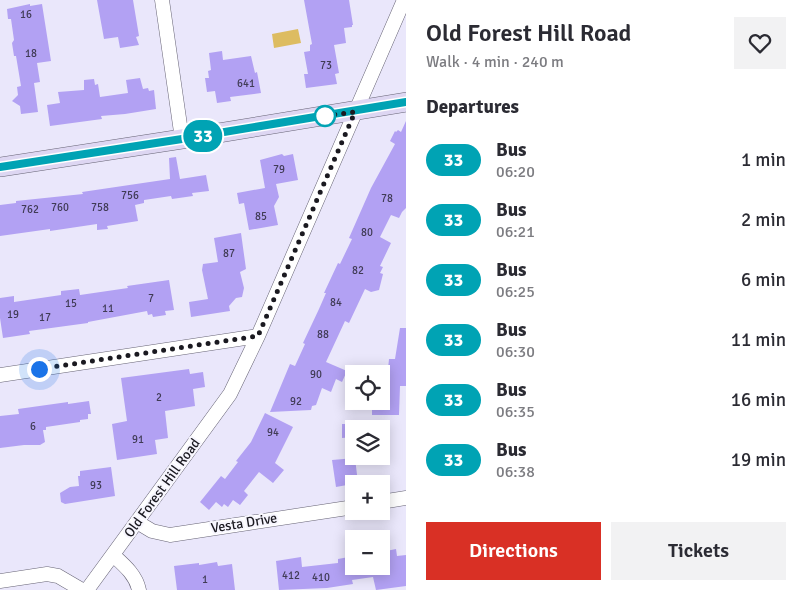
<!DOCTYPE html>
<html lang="en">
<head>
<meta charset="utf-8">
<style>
  :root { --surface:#fff; --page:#f2f2f3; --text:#2b2b33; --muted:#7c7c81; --accent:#d93025 }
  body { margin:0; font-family:Signika,sans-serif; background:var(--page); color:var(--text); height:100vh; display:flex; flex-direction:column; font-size:19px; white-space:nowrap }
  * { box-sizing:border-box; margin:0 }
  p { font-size:16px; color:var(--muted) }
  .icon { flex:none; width:28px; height:28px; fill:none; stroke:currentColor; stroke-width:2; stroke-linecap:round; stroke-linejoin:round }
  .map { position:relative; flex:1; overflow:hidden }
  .details { display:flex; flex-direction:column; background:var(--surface); width:400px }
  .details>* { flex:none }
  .badge { padding:0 10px; border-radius:16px; font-size:18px; line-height:32px }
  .tools { position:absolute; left:345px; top:365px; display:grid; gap:10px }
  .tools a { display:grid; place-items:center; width:45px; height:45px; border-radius:0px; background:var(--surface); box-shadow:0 2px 12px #0003; font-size:25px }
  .you { position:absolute; width:25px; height:25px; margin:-12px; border:4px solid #fff; border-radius:50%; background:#1a73e8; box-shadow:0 0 0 8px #1a73e833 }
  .map>.badge { position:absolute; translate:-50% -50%; box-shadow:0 0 0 2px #fff }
  h2 { padding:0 20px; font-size:19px; line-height:45px }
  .round { display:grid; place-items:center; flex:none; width:52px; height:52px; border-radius:0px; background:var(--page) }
  .summary { display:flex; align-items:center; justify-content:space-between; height:85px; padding:0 20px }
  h1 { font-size:24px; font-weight:600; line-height:38px }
  .cta { display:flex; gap:10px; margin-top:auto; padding:10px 20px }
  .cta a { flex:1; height:58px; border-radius:0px; background:var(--accent); color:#fff; font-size:20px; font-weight:600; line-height:58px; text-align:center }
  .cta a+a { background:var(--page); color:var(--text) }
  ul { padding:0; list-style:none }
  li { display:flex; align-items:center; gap:15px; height:60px; padding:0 20px }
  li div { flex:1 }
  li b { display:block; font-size:19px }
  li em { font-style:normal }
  li .badge { min-width:55px; font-weight:700; text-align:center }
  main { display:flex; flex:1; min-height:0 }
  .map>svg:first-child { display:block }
</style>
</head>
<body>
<main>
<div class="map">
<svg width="406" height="590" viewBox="0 0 406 590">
  <rect width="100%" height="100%" fill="#eae7fb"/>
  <path fill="#ddbc61" d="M 298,29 L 301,43 L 274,48 L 272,34 Z"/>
  <path fill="#b2a1f3" d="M 97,0 L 133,0 L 139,36 L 136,37 L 139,45 L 120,48 L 118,37 L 104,39 Z
    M 304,0 L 349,0 L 353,25 L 352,25 L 352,27 L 344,28 L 346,43 L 334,45 L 339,73 L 335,74 L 337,84 L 306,88 L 304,74 L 308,74 L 304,52 L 310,51 L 310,45 L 312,44 Z
    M 30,4 L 30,6 L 42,4 L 51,61 L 37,63 L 40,82 L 34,83 L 38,112 L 21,114 L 20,106 L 12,101 L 18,95 L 17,87 L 21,86 L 16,56 L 14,56 L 12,43 L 14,40 L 11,19 L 8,19 L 7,9 Z
    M 222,51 L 223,60 L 251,56 L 255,73 L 257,72 L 261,93 L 230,97 L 231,101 L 217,103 L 215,91 L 207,92 L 205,78 L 209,78 L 208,71 L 211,70 L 209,53 Z
    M 140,78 L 143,89 L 148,88 L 149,91 L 154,90 L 156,109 L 125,114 L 101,116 L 102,119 L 50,126 L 47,105 L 60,103 L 58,92 L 84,90 L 84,80 L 94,79 L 95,85 L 98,84 L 100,97 L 128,93 L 126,80 Z
    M 406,121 L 406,208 L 402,212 L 399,218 L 391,215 L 380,237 L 391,243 L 380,266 L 383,267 L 380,273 L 383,274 L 379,290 L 371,292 L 365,289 L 349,323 L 345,321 L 326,362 L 347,371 L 342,382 L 336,379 L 331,392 L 322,388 L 316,405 L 312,406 L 311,410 L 270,412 L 290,364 L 295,366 L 305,344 L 303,343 L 319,309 L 326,293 L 324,293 L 338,263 L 340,264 L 352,239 L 349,238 L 371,188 L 395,144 L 390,141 L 395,131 L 396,132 L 398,130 L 401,132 Z
    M 282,154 L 284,156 L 293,154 L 298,180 L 276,184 L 279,197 L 274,206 L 278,225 L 249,230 L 244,203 L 239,204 L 237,193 L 265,188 L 260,160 Z
    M 176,157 L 180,179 L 206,175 L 209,191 L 192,193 L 193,196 L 172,199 L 171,196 L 144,200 L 144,203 L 135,205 L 138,221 L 107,226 L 108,229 L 97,230 L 97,224 L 50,231 L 50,229 L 0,236 L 0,205 L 16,203 L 16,201 L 83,194 L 82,192 L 170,179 L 169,158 Z
    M 241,233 L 246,269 L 240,272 L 244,288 L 242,297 L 236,298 L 229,306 L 230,311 L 191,317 L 189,302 L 208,299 L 202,270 L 203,264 L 218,262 L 214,238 Z
    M 169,280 L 174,310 L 165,311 L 166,315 L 153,317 L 152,314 L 148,315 L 147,311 L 88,322 L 88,323 L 29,331 L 30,334 L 3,338 L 0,318 L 0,298 L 14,296 L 14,302 L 61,295 L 61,291 L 79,289 L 80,295 L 128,288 L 127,286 Z
    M 400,328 L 406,328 L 406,386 L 400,386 L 399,415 L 372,415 L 372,401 L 381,401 L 381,369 L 388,369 L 389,359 L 395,359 Z
    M 189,369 L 190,374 L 203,372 L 205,387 L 193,389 L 195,406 L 165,411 L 168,438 L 155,440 L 157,454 L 117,460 L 112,424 L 127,421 L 121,378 Z
    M 89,401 L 91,414 L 88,414 L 88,419 L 80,420 L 80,422 L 46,427 L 46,430 L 43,430 L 45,442 L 40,445 L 24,445 L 0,448 L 0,416 L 19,414 L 18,409 L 68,402 L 68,404 Z
    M 265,413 L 293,427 L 275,463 L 284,470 L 273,483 L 259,472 L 244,491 L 248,495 L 240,505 L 233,500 L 228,507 L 224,504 L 222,507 L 216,502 L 209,510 L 200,502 L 221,476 L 225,479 L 238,462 L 236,461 L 251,442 Z
    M 342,424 L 354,424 L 354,437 L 342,438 Z
    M 355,458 L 358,483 L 336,487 L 332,460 Z
    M 111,467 L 115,496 L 65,504 L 61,502 L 60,493 L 70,487 L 79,486 L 78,476 L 80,476 L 80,471 Z
    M 396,549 L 397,556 L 406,555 L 406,586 L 376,590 L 373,577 L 352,580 L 353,584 L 327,588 L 279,590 L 276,561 L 301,557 L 302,567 L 338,563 L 338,559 L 354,556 L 354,566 L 381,566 L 381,552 Z
    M 217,562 L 218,566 L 232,564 L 235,590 L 177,590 L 174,566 L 199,563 L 199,565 Z"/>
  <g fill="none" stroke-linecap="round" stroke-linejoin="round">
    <defs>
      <path id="street" d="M 162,0 L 182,139
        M 0,375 L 258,336
        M 381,502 L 406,498
        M 137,522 L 152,531 L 170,535 L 354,507
        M 113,555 C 124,565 136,575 139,590
        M 0,581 L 47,574 L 58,576 L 82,590
        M 87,590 L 230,394 L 258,336 L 404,0"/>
      <path id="secondary" d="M 0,167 L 182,139 L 406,102"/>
    </defs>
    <use href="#street" stroke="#676475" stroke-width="15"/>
    <use href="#secondary" stroke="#676475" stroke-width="20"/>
    <use href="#street" stroke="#fff" stroke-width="14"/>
    <use href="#secondary" stroke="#ddd6f2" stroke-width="19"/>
  </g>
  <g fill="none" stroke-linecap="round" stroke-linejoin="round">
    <defs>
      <path id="line" d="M 0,167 L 182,139 L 406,102"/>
    </defs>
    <use href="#line" stroke="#fff" stroke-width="11"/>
    <use href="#line" stroke="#00a3b4" stroke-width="8"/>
    <path stroke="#1a1920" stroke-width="5" stroke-dasharray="0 9" d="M 39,369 L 258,336 L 355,112 L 324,116 L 325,116"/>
  </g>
  <circle fill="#fff" stroke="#00a3b4" stroke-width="2.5" cx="325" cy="116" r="10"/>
  <g text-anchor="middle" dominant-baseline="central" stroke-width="4" stroke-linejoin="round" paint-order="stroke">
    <g font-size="11" fill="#403b55">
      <text x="26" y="14">16</text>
      <text x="31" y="53">18</text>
      <text x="326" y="65">73</text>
      <text x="246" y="83">641</text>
      <text x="279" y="169">79</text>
      <text x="130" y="195">756</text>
      <text x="387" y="198">78</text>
      <text x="60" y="207">760</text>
      <text x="100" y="207">758</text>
      <text x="30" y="209">762</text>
      <text x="261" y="216">85</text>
      <text x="367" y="232">80</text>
      <text x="229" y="253">87</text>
      <text x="358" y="270">82</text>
      <text x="151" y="298">7</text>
      <text x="336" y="302">84</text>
      <text x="71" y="303">15</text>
      <text x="108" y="308">11</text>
      <text x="13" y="314">19</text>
      <text x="45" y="317">17</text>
      <text x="323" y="334">88</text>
      <text x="316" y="374">90</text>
      <text x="159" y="397">2</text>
      <text x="296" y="401">92</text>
      <text x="33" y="426">6</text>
      <text x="273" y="432">94</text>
      <text x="138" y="439">91</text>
      <text x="96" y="485">93</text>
      <text x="291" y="575">412</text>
      <text x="321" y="577">410</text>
      <text x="205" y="579">1</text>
    </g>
    <g font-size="14" fill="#1a1920" stroke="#f7f6fe">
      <text transform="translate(162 488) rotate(-54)">Old Forest Hill Road</text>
      <text transform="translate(244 523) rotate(-9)">Vesta Drive</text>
    </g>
  </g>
</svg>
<div class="tools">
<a><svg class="icon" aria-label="locate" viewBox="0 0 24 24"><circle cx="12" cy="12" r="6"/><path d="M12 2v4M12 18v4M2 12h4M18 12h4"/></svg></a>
<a><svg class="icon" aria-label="layers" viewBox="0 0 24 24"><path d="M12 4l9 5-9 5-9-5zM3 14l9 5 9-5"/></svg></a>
<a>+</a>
<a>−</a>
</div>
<div class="you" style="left:39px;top:369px"></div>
<b class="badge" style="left:203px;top:136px;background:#00a3b4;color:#fff">33</b>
</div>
<section class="details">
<div class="summary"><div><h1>Old Forest Hill Road</h1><p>Walk · 4 min · 240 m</p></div><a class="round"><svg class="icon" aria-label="heart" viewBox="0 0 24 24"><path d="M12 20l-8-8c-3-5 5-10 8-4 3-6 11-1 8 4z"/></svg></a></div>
<h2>Departures</h2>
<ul>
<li><span class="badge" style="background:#00a3b4;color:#fff">33</span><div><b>Bus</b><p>06:20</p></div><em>1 min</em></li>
<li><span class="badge" style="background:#00a3b4;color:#fff">33</span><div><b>Bus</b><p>06:21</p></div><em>2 min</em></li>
<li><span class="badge" style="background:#00a3b4;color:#fff">33</span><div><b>Bus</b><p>06:25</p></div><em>6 min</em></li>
<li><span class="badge" style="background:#00a3b4;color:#fff">33</span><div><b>Bus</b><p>06:30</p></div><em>11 min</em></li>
<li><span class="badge" style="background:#00a3b4;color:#fff">33</span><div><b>Bus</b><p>06:35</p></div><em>16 min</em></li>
<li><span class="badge" style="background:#00a3b4;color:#fff">33</span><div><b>Bus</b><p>06:38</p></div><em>19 min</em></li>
</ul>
<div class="cta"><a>Directions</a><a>Tickets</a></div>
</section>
</main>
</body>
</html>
